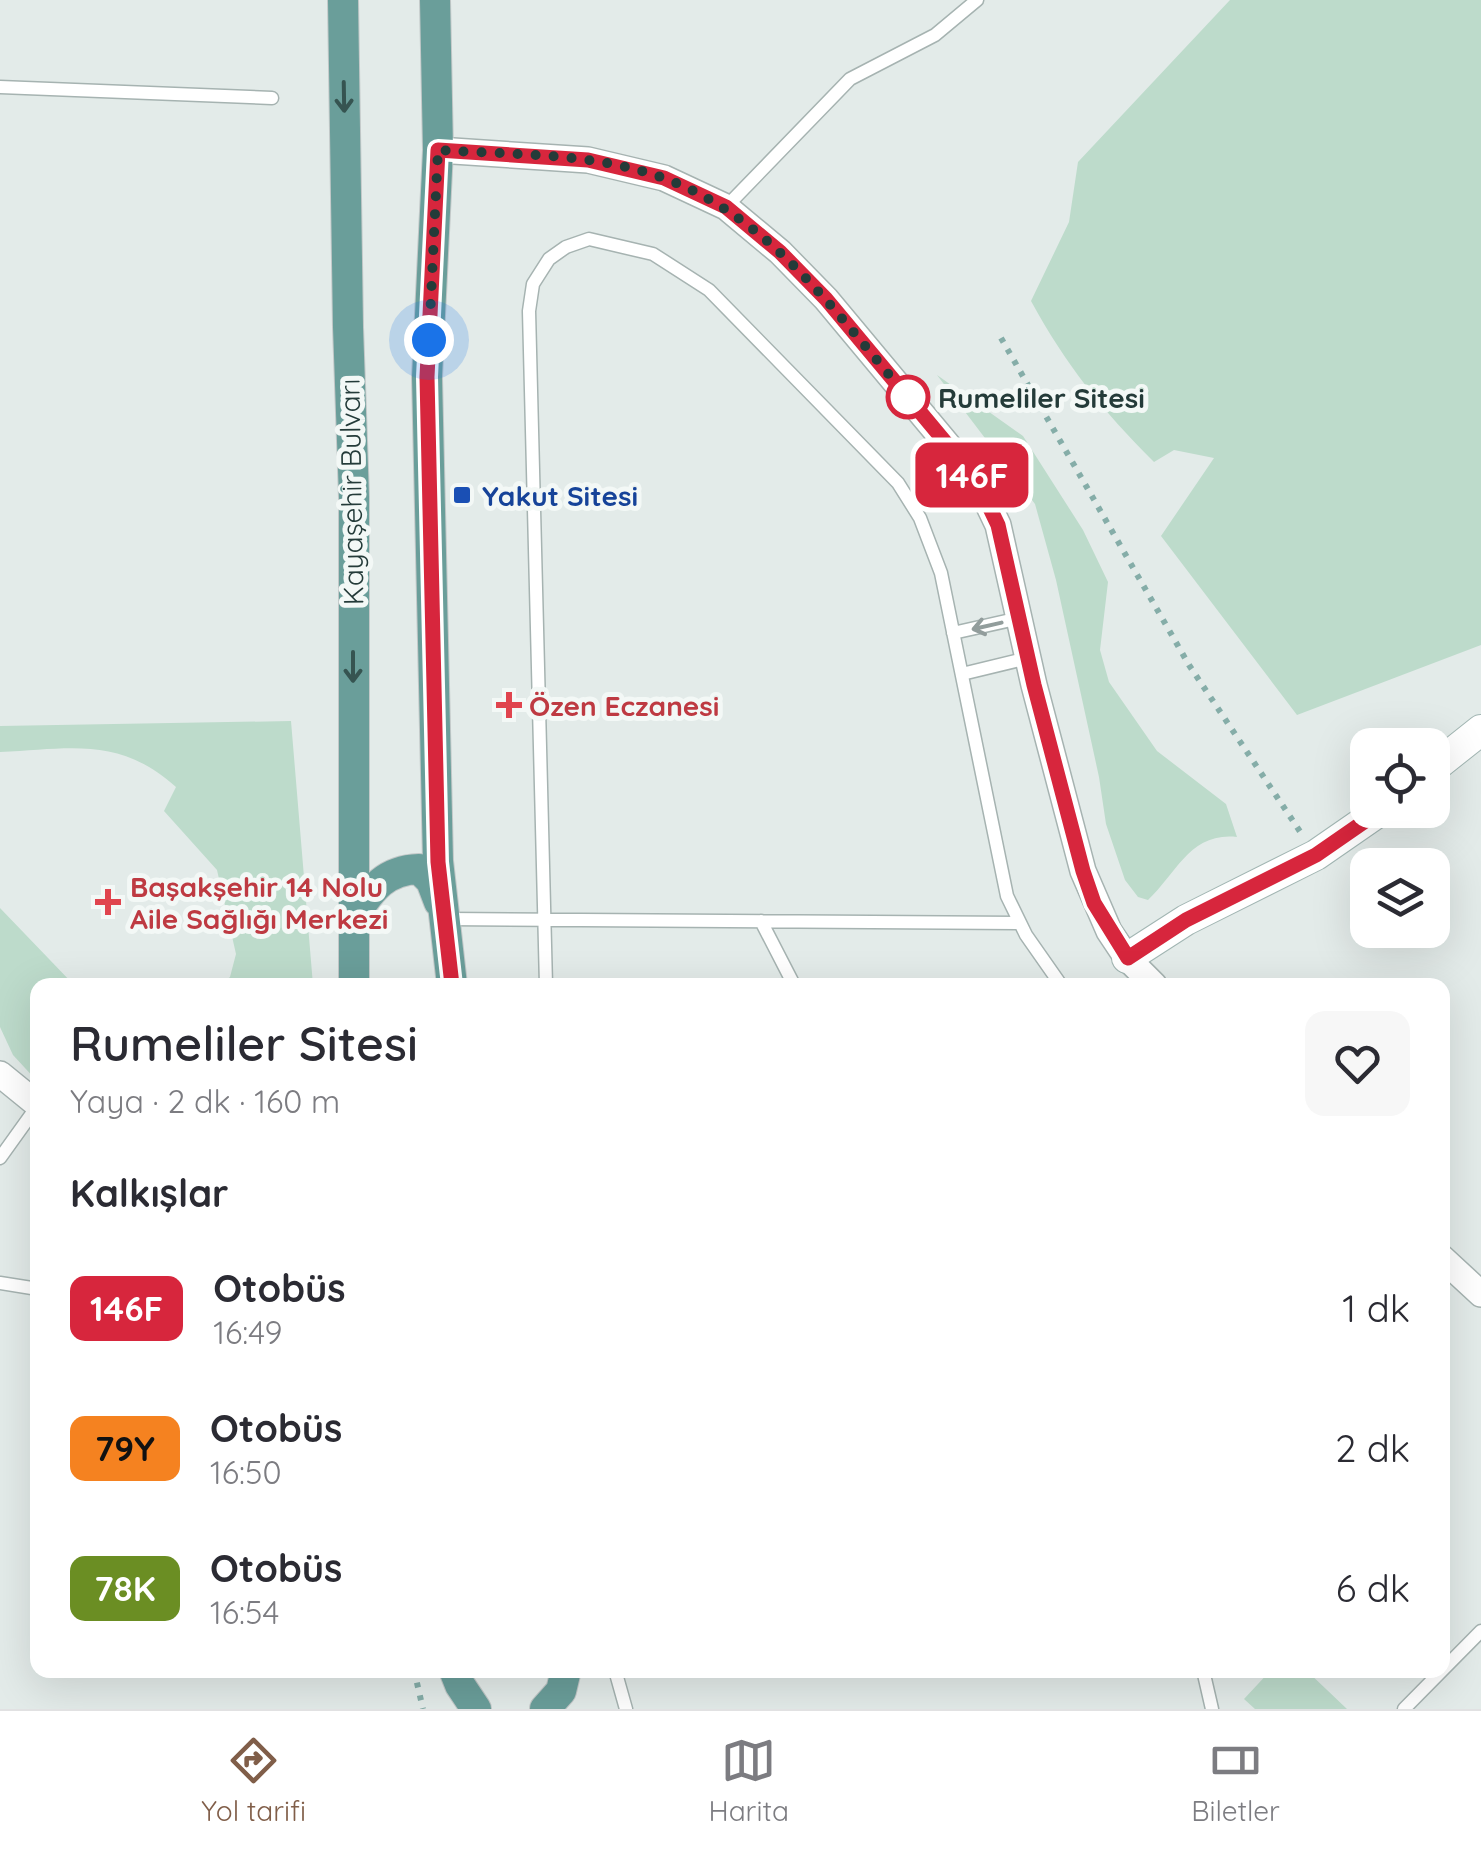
<!DOCTYPE html>
<html lang="tr">
<head>
<meta charset="utf-8">
<style>
  :root { --surface:#fff; --page:#f7f7f7; --text:#2b2b33; --muted:#7c7c81; --line:#e1e1e2; --accent:#805e49 }
  body { margin:0; font-family:Quicksand,sans-serif; background:var(--page); color:var(--text); height:100vh; display:flex; flex-direction:column; font-size:38px; white-space:nowrap }
  * { box-sizing:border-box; margin:0 }
  p { font-size:32px; color:var(--muted) }
  .icon { flex:none; width:55px; height:55px; fill:none; stroke:currentColor; stroke-width:2; stroke-linecap:round; stroke-linejoin:round }
  .map { position:relative; flex:1; overflow:hidden }
  .panel { position:absolute; left:30px; top:978px; width:1420px; height:700px; display:flex; flex-direction:column; background:var(--surface); border-radius:20px; box-shadow:0 10px 40px #0002 }
  .panel>* { flex:none }
  .badge { padding:0 20px; border-radius:15px; font-size:35px; line-height:65px }
  .fabs { position:absolute; left:1350px; top:728px; display:grid; gap:20px }
  .fabs a { display:grid; place-items:center; width:100px; height:100px; border-radius:20px; background:var(--surface); box-shadow:0 10px 40px #0002; font-size:50px }
  .you { position:absolute; width:50px; height:50px; margin:-25px; border:8px solid #fff; border-radius:50%; background:#1a73e8; box-shadow:0 0 0 15px #1a73e833 }
  .map>.badge { position:absolute; translate:-50% -50%; box-shadow:0 0 0 5px #fff }
  h2 { padding:0 40px; font-size:38px; line-height:90px }
  .round { display:grid; place-items:center; flex:none; width:105px; height:105px; border-radius:20px; background:var(--page) }
  .summary { display:flex; align-items:center; justify-content:space-between; height:170px; padding:0 40px }
  h1 { font-size:48px; font-weight:600; line-height:75px }
  ul { padding:0; list-style:none }
  li { display:flex; align-items:center; gap:30px; height:140px; padding:0 40px }
  li div { flex:1 }
  li b { display:block; font-size:38px }
  li em { font-style:normal }
  li .badge { min-width:110px; font-weight:700; text-align:center }
  .menu { display:flex; justify-content:space-around; align-items:center; height:140px; border-top:2px solid var(--line); background:var(--surface); font-size:28px; color:var(--muted) }
  .menu a { display:grid; justify-items:center; gap:5px }
  .menu .current { color:var(--accent) }
  .map>svg:first-child { display:block }
</style>
</head>
<body>
<div class="map">
<svg width="1481" height="1709" viewBox="0 0 1481 1709">
  <rect width="100%" height="100%" fill="#e3ebe9"/>
  <path fill="#bddbcb" d="M 1230,0 L 1481,0 L 1481,645 L 1297,715 L 1161,536 L 1214,458 L 1174,450 L 1154,462 C 1102,410 1066,365 1031,301 L 1069,222 L 1078,162 Z
    M 937,375 L 1023,436 L 1083,530 L 1108,582 L 1100,650 L 1109,682 L 1157,751 L 1226,804 L 1237,837 C 1190,832 1177,873 1148,900 L 1138,897 L 1125,880 L 1106,824 L 1099,777 L 1056,580 L 1035,504 Z
    M 291,721 L 313,985 L 220,985 L 230,977 L 236,954 L 217,870 L 164,811 L 176,787 C 119,736 71,749 0,752 L 0,726 Z
    M 0,908 L 74,985 L 38,985 L 37,1081 L 13,1055 L 0,1027 Z
    M 1271,1670 L 1306,1670 L 1347,1709 L 1255,1709 L 1244,1699 Z"/>
  <g fill="none" stroke-linecap="round" stroke-linejoin="round">
    <defs>
      <path id="service" d="M 0,87 L 272,98
        M 726,207 L 850,79 L 935,35 L 977,0
        M 953,633 L 1020,618
        M 962,674 L 1028,658
        M 447,919 L 1020,923
        M 761,921 L 794,985
        M 546,985 L 529,311 L 533,284 L 549,259 L 566,247 L 589,239 L 653,254 L 709,290 L 898,483 L 920,518 L 941,573 L 1007,896 L 1026,935 L 1061,985
        M 0,1158 L 38,1105
        M 0,1283 L 38,1289
        M 615,1670 L 626,1709
        M 1203,1670 L 1212,1709
        M 1404,1709 L 1481,1631"/>
      <path id="minor" d="M 438,150 L 588,160 L 664,178 L 726,207 L 780,252 L 826,299 L 976,479 L 998,525 L 1034,685 L 1083,871 L 1109,931 L 1127,958 L 1154,985
        M 0,1074 L 38,1105
        M 1442,1258 L 1481,1294"/>
      <path id="secondary" d="M 1432,769 L 1481,730
        M 1127,958 L 1186,920 L 1316,855 L 1381,810"/>
      <path id="primary" d="M 343,0 L 348,327 L 354,497 L 354,985
        M 435,0 L 438,150 L 427,377 L 438,861 L 452,985
        M 354,915 C 372,889 385,870 419,869 L 431,881 L 439,902
        M 454,1670 L 460,1685 L 476,1709
        M 545,1709 L 561,1691 L 566,1670"/>
    </defs>
    <use href="#service" stroke="#a6b3b1" stroke-width="15"/>
    <use href="#minor" stroke="#a6b3b1" stroke-width="28"/>
    <use href="#secondary" stroke="#a2b6b3" stroke-width="32"/>
    <use href="#primary" stroke="#c2c8c8" stroke-width="32"/>
    <path stroke="#85ada8" stroke-width="6" stroke-dasharray="5 8" stroke-linecap="butt" d="M 1001,338 L 1189,665 L 1301,833
      M 414,1670 L 423,1709"/>
    <use href="#service" stroke="#fff" stroke-width="12"/>
    <use href="#minor" stroke="#fff" stroke-width="25"/>
    <use href="#secondary" stroke="#fff" stroke-width="30"/>
    <use href="#primary" stroke="#6a9e9a" stroke-width="30"/>
  </g>
  <defs><path id="oneway-shaft" d="M-6 0H5M1.5-3L5.5 0L1.5 3" fill="none" stroke-width="1.6" stroke-linecap="round" stroke-linejoin="round" transform="scale(2.5)"/></defs>
  <g stroke="#365451">
    <use href="#oneway-shaft" transform="translate(344 97) rotate(89)"/>
    <use href="#oneway-shaft" transform="translate(353 667) rotate(90)"/>
  </g>
  <use stroke="#929d9c" href="#oneway-shaft" transform="translate(987 626) rotate(167)"/>
  <g fill="none" stroke-linecap="round" stroke-linejoin="round">
    <defs>
      <path id="line" d="M 452,985 L 438,862 L 427,377 L 438,150 L 588,160 L 664,178 L 726,207 L 780,252 L 826,299 L 976,479 L 998,525 L 1034,685 L 1083,871 L 1094,903 L 1128,958 L 1186,920 L 1316,855 L 1381,810"/>
    </defs>
    <use href="#line" stroke="#fff" stroke-width="22"/>
    <use href="#line" stroke="#d7263d" stroke-width="15"/>
    <path stroke="#243b39" stroke-width="10" stroke-dasharray="0 18" d="M 429,340 L 438,150 C 512,155 595,152 666,179 C 772,219 837,315 908,397"/>
  </g>
  <circle fill="#fff" stroke="#d7263d" stroke-width="5" cx="908" cy="397" r="20"/>
  <rect fill="#1a4fb4" stroke="#f3f8f6" stroke-width="4" x="452" y="485" width="20" height="20" rx="5"/>
  <g fill="#e0444e" stroke="#f3f8f6" stroke-width="4">
    <path d="M504 690h10v10h10v10h-10v10h-10v-10h-10v-10h10z"/>
    <path d="M103 887h10v10h10v10h-10v10h-10v-10h-10v-10h10z"/>
  </g>
  <g text-anchor="middle" dominant-baseline="central" stroke-width="10" stroke-linejoin="round" paint-order="stroke">
    <g font-size="28" font-weight="bold" fill="#243b39" stroke="#f3f8f6" text-anchor="start">
      <text x="938" y="397">Rumeliler Sitesi</text>
    </g>
    <g font-size="28" fill="#243b39" stroke="#f3f8f6">
      <text transform="translate(351 492) rotate(-91)">Kayaşehir Bulvarı</text>
    </g>
    <g font-size="28" font-weight="bold" fill="#164399" stroke="#f3f8f6" text-anchor="start">
      <text x="482" y="495">Yakut Sitesi</text>
    </g>
    <g font-size="28" font-weight="bold" fill="#be3a42" stroke="#f3f8f6" text-anchor="start">
      <text x="529" y="705">Özen Eczanesi</text>
      <text x="130" y="886">Başakşehir 14 Nolu<tspan x="130" dy="32">Aile Sağlığı Merkezi</tspan></text>
    </g>
  </g>
</svg>
<div class="fabs">
<a><svg class="icon" aria-label="locate" viewBox="0 0 24 24"><circle cx="12" cy="12" r="6"/><path d="M12 2v4M12 18v4M2 12h4M18 12h4"/></svg></a>
<a><svg class="icon" aria-label="layers" viewBox="0 0 24 24"><path d="M12 4l9 5-9 5-9-5zM3 14l9 5 9-5"/></svg></a>
</div>
<div class="you" style="left:429px;top:340px"></div>
<b class="badge" style="left:972px;top:475px;background:#d7263d;color:#fff">146F</b>
<section class="panel">
<div class="summary"><div><h1>Rumeliler Sitesi</h1><p>Yaya · 2 dk · 160 m</p></div><a class="round"><svg class="icon" aria-label="heart" viewBox="0 0 24 24"><path d="M12 20l-8-8c-3-5 5-10 8-4 3-6 11-1 8 4z"/></svg></a></div>
<h2>Kalkışlar</h2>
<ul>
<li><span class="badge" style="background:#d7263d;color:#fff">146F</span><div><b>Otobüs</b><p>16:49</p></div><em>1 dk</em></li>
<li><span class="badge" style="background:#f58220;color:#111">79Y</span><div><b>Otobüs</b><p>16:50</p></div><em>2 dk</em></li>
<li><span class="badge" style="background:#6b8e23;color:#fff">78K</span><div><b>Otobüs</b><p>16:54</p></div><em>6 dk</em></li>
</ul>
</section>
</div>
<nav class="menu">
<a class="current"><svg class="icon" aria-label="directions" viewBox="0 0 24 24"><path d="M12 3l9 9-9 9-9-9zM9 14v-3h6M13 9l2 2-2 2"/></svg>Yol tarifi</a>
<a><svg class="icon" aria-label="map" viewBox="0 0 24 24"><path d="M3 6l6-2 6 2 6-2v14l-6 2-6-2-6 2zM9 4v14M15 6v14"/></svg>Harita</a>
<a><svg class="icon" aria-label="tickets" viewBox="0 0 24 24"><path d="M3 7h18v10H3zM15 7v10"/></svg>Biletler</a>
</nav>
</body>
</html>
